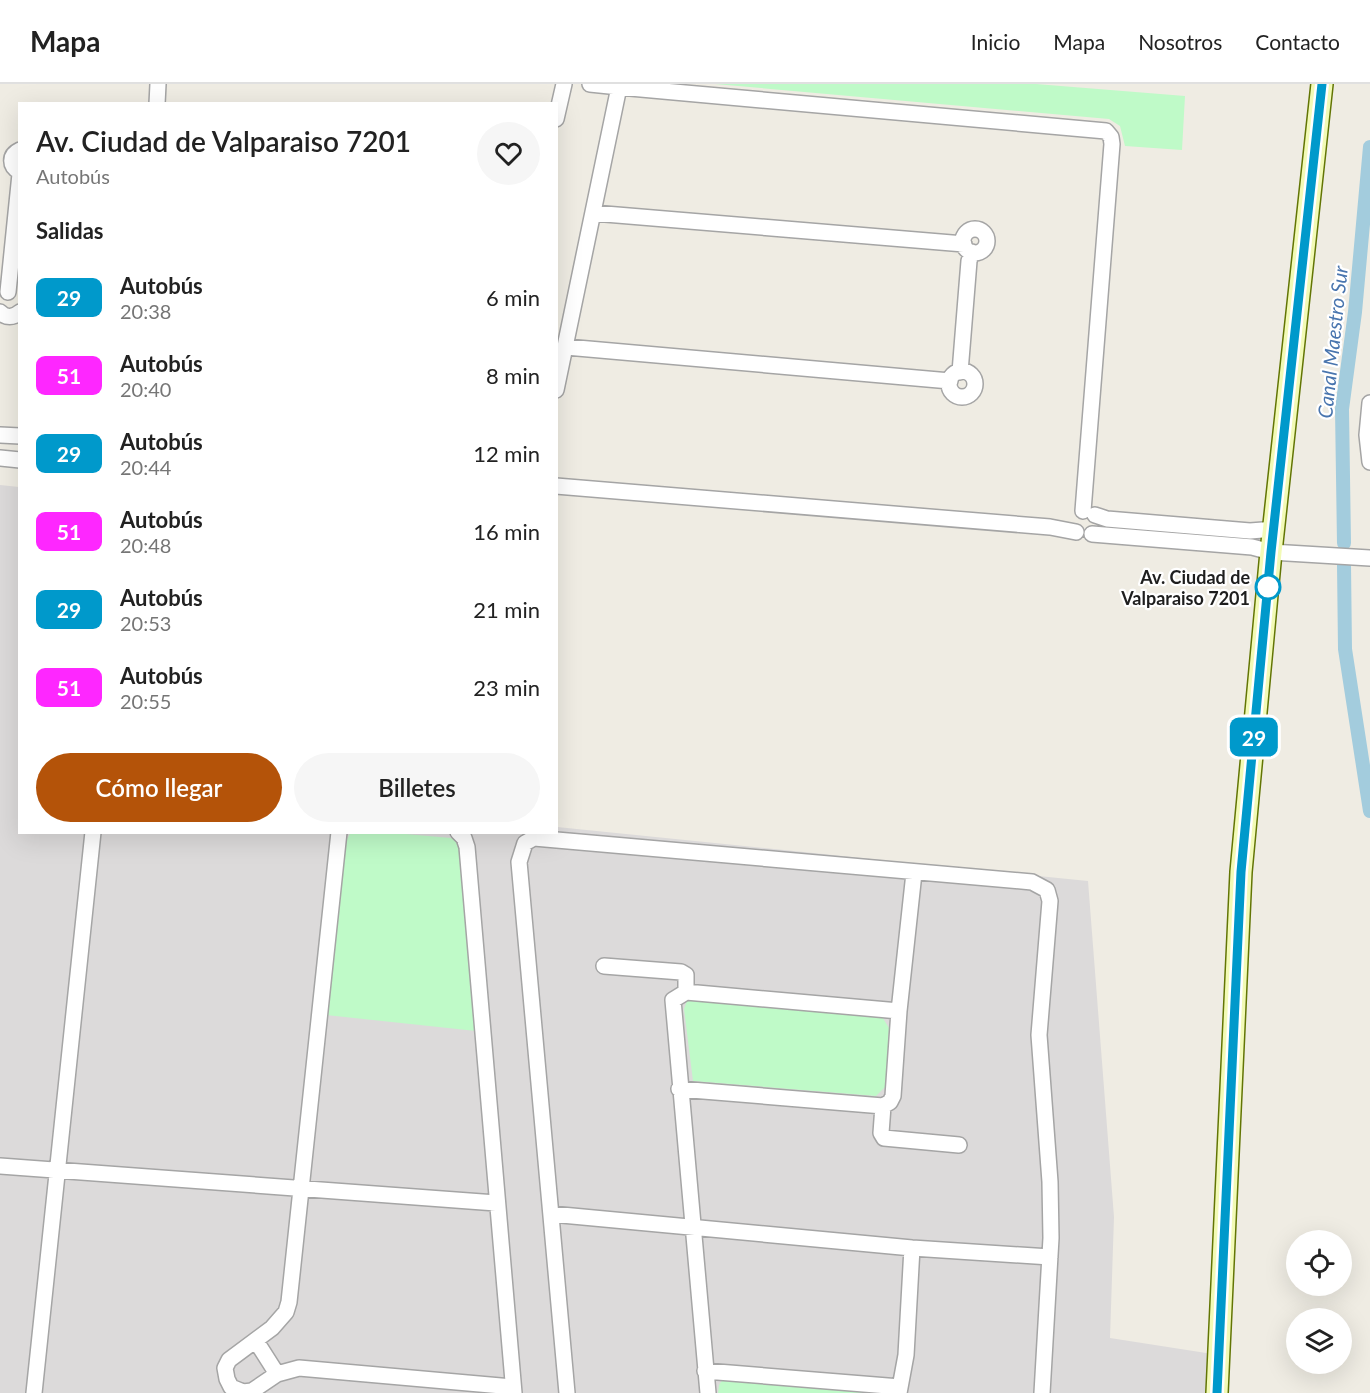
<!DOCTYPE html>
<html lang="es">
<head>
<meta charset="utf-8">
<style>
  :root { --surface:#fff; --page:#f6f6f6; --text:#222; --muted:#767676; --line:#e0e0e0; --accent:#b45309 }
  body { margin:0; font-family:Lato,sans-serif; background:var(--page); color:var(--text); height:100vh; display:flex; flex-direction:column; font-size:22px; white-space:nowrap }
  * { box-sizing:border-box; margin:0 }
  p { font-size:20px; color:var(--muted) }
  .icon { flex:none; width:33px; height:33px; fill:none; stroke:currentColor; stroke-width:2; stroke-linecap:round; stroke-linejoin:round }
  .map { position:relative; flex:1; overflow:hidden }
  .side { position:absolute; left:18px; top:18px; width:540px; height:732px; display:flex; flex-direction:column; background:var(--surface); border-radius:0px; box-shadow:0 6px 24px #0002 }
  .side>* { flex:none }
  .badge { padding:0 12px; border-radius:9px; font-size:21px; line-height:39px }
  .fabs { position:absolute; left:1286px; top:1146px; display:grid; gap:12px }
  .fabs a { display:grid; place-items:center; width:66px; height:66px; border-radius:50%; background:var(--surface); box-shadow:0 6px 24px #0002; font-size:30px }
  .map>.badge { position:absolute; translate:-50% -50%; box-shadow:0 0 0 3px #fff }
  h2 { padding:0 18px; font-size:22px; line-height:54px }
  .round { display:grid; place-items:center; flex:none; width:63px; height:63px; border-radius:32px; background:var(--page) }
  .head { display:flex; align-items:center; justify-content:space-between; height:102px; padding:0 18px }
  h1 { font-size:28px; font-weight:600; line-height:45px }
  .button { display:flex; gap:12px; margin-top:auto; padding:12px 18px }
  .button a { flex:1; height:69px; border-radius:36px; background:var(--accent); color:#fff; font-size:24px; font-weight:600; line-height:69px; text-align:center }
  .button a+a { background:var(--page); color:var(--text) }
  ul { padding:0; list-style:none }
  li { display:flex; align-items:center; gap:18px; height:78px; padding:0 18px }
  li div { flex:1 }
  li b { display:block; font-size:22px }
  li em { font-style:normal }
  li .badge { min-width:66px; font-weight:700; text-align:center }
  header { display:flex; align-items:center; gap:36px; box-sizing:border-box; height:84px; padding:0 30px; background:var(--surface); border-bottom:2px solid var(--line) }
  header strong { font-size:28px }
  nav { display:flex; gap:33px; margin-inline-start:auto; font-size:21px }
  .map>svg:first-child { display:block }
</style>
</head>
<body>
<header>
<strong>Mapa</strong>
<nav><a>Inicio</a><a>Mapa</a><a>Nosotros</a><a>Contacto</a></nav>
</header>
<div class="map">
<svg width="1370" height="1309" viewBox="0 0 1370 1309">
  <rect width="100%" height="100%" fill="#efece3"/>
  <path fill="#dcdada" d="M 0,401 L 19,403 L 20,748 L 556,748 L 557,743 L 1088,797 L 1114,1133 L 1110,1254 L 1219,1271 L 1217,1309 L 0,1309 Z"/>
  <path fill="#bffac8" d="M 715,0 L 1036,0 L 1185,12 L 1182,66 L 1125,62 L 1120,42 L 1109,35 Z
    M 350,749 L 394,749 L 451,754 L 456,758 L 459,766 L 476,947 L 326,931 L 346,758 Z
    M 688,914 L 881,931 L 889,944 L 886,1002 L 876,1012 L 693,997 L 684,925 Z
    M 723,1295 L 886,1309 L 718,1309 L 719,1301 Z"/>
  <g fill="none" stroke-linecap="round" stroke-linejoin="round">
    <path stroke="#a3ccdd" stroke-width="14" d="M 1344,459 L 1342,325 L 1355,228 L 1370,63
      M 1344,481 L 1345,565 L 1370,727"/>
    <defs>
      <path id="minor" d="M 590,0 L 619,3 L 619,0
        M 157,20 L 158,0
        M 556,35 L 564,0
        M 20,66 C 9,71 9,82 20,88
        M 593,129 L 964,160
        M963 157a12 12 0 1 1 24 0a12 12 0 1 1-24 0Z
        M 8,208 L 20,90
        M 0,228 C 6,234 13,234 20,228
        M 566,263 L 950,297
        M949 300a13 13 0 1 1 26 0a13 13 0 1 1-26 0Z
        M 960,288 L 969,177 L 972,168
        M 556,306 L 619,3 L 1106,47 L 1111,53 L 1112,60 L 1083,427
        M 1370,319 L 1367,351 L 1370,378
        M 0,351 L 20,352
        M 0,374 L 20,376
        M 556,402 L 1050,443 L 1076,448
        M 1095,431 L 1107,435 L 1250,447 L 1274,445
        M 1092,450 L 1252,463 L 1271,468 L 1370,474
        M 339,748 L 289,1218 L 286,1228 L 272,1244 L 229,1276 L 225,1284 L 227,1295 L 231,1303 L 243,1308 L 252,1307 L 277,1290 L 299,1284 L 513,1303
        M 458,748 L 464,754 L 467,763 L 514,1309
        M 604,882 L 681,888 L 686,891 L 686,908
        M 679,1005 L 883,1022 L 890,1018 L 893,1012 L 899,927 L 914,789
        M 883,1022 L 881,1049 L 884,1054 L 959,1061
        M 0,1082 L 496,1119
        M 551,1130 L 912,1164 L 1050,1173
        M 256,1257 L 277,1290
        M 705,1287 L 900,1303
        M 34,1309 L 93,748
        M 567,1309 L 519,778 L 525,759 L 534,754 L 1032,798 L 1047,806 L 1050,817 L 1039,951 L 1050,1098 L 1051,1154 L 1042,1309
        M 708,1309 L 673,916 L 686,908 L 899,927
        M 899,1309 L 906,1271 L 912,1164"/>
      <path id="secondary" d="M 1217,1309 L 1241,788 L 1271,468 L 1322,0"/>
    </defs>
    <use href="#minor" stroke="#a5a5a5" stroke-width="18"/>
    <use href="#secondary" stroke="#627504" stroke-width="24"/>
    <use href="#minor" stroke="#fff" stroke-width="15"/>
    <use href="#secondary" stroke="#f2fab6" stroke-width="21"/>
  </g>
  <g fill="none" stroke-linecap="round" stroke-linejoin="round">
    <defs>
      <path id="line" d="M 1217,1309 L 1241,788 L 1271,468 L 1322,0"/>
    </defs>
    <use href="#line" stroke="#fff" stroke-width="14"/>
    <use href="#line" stroke="#0099cb" stroke-width="9"/>
  </g>
  <circle fill="#fff" stroke="#0099cb" stroke-width="3" cx="1268" cy="503" r="12"/>
  <g text-anchor="middle" dominant-baseline="central" stroke-width="4.5" stroke-linejoin="round" paint-order="stroke">
    <g font-size="18" font-weight="bold" fill="#1e1e1e" stroke="#fff" text-anchor="end">
      <text x="1250" y="493">Av. Ciudad de<tspan x="1250" dy="21">Valparaiso 7201</tspan></text>
    </g>
    <g font-size="20" font-style="italic" fill="#4975ae" stroke="#fff">
      <text transform="translate(1332 258) rotate(-84)">Canal Maestro Sur</text>
    </g>
  </g>
</svg>
<div class="fabs">
<a><svg class="icon" aria-label="locate" viewBox="0 0 24 24"><circle cx="12" cy="12" r="6"/><path d="M12 2v4M12 18v4M2 12h4M18 12h4"/></svg></a>
<a><svg class="icon" aria-label="layers" viewBox="0 0 24 24"><path d="M12 4l9 5-9 5-9-5zM3 14l9 5 9-5"/></svg></a>
</div>
<b class="badge" style="left:1254px;top:653px;background:#0099cb;color:#fff">29</b>
<section class="side">
<div class="head"><div><h1>Av. Ciudad de Valparaiso 7201</h1><p>Autobús</p></div><a class="round"><svg class="icon" aria-label="heart" viewBox="0 0 24 24"><path d="M12 20l-8-8c-3-5 5-10 8-4 3-6 11-1 8 4z"/></svg></a></div>
<h2>Salidas</h2>
<ul>
<li><span class="badge" style="background:#0099cb;color:#fff">29</span><div><b>Autobús</b><p>20:38</p></div><em>6 min</em></li>
<li><span class="badge" style="background:#fe27ff;color:#fff">51</span><div><b>Autobús</b><p>20:40</p></div><em>8 min</em></li>
<li><span class="badge" style="background:#0099cb;color:#fff">29</span><div><b>Autobús</b><p>20:44</p></div><em>12 min</em></li>
<li><span class="badge" style="background:#fe27ff;color:#fff">51</span><div><b>Autobús</b><p>20:48</p></div><em>16 min</em></li>
<li><span class="badge" style="background:#0099cb;color:#fff">29</span><div><b>Autobús</b><p>20:53</p></div><em>21 min</em></li>
<li><span class="badge" style="background:#fe27ff;color:#fff">51</span><div><b>Autobús</b><p>20:55</p></div><em>23 min</em></li>
</ul>
<div class="button"><a>Cómo llegar</a><a>Billetes</a></div>
</section>
</div>
</body>
</html>
